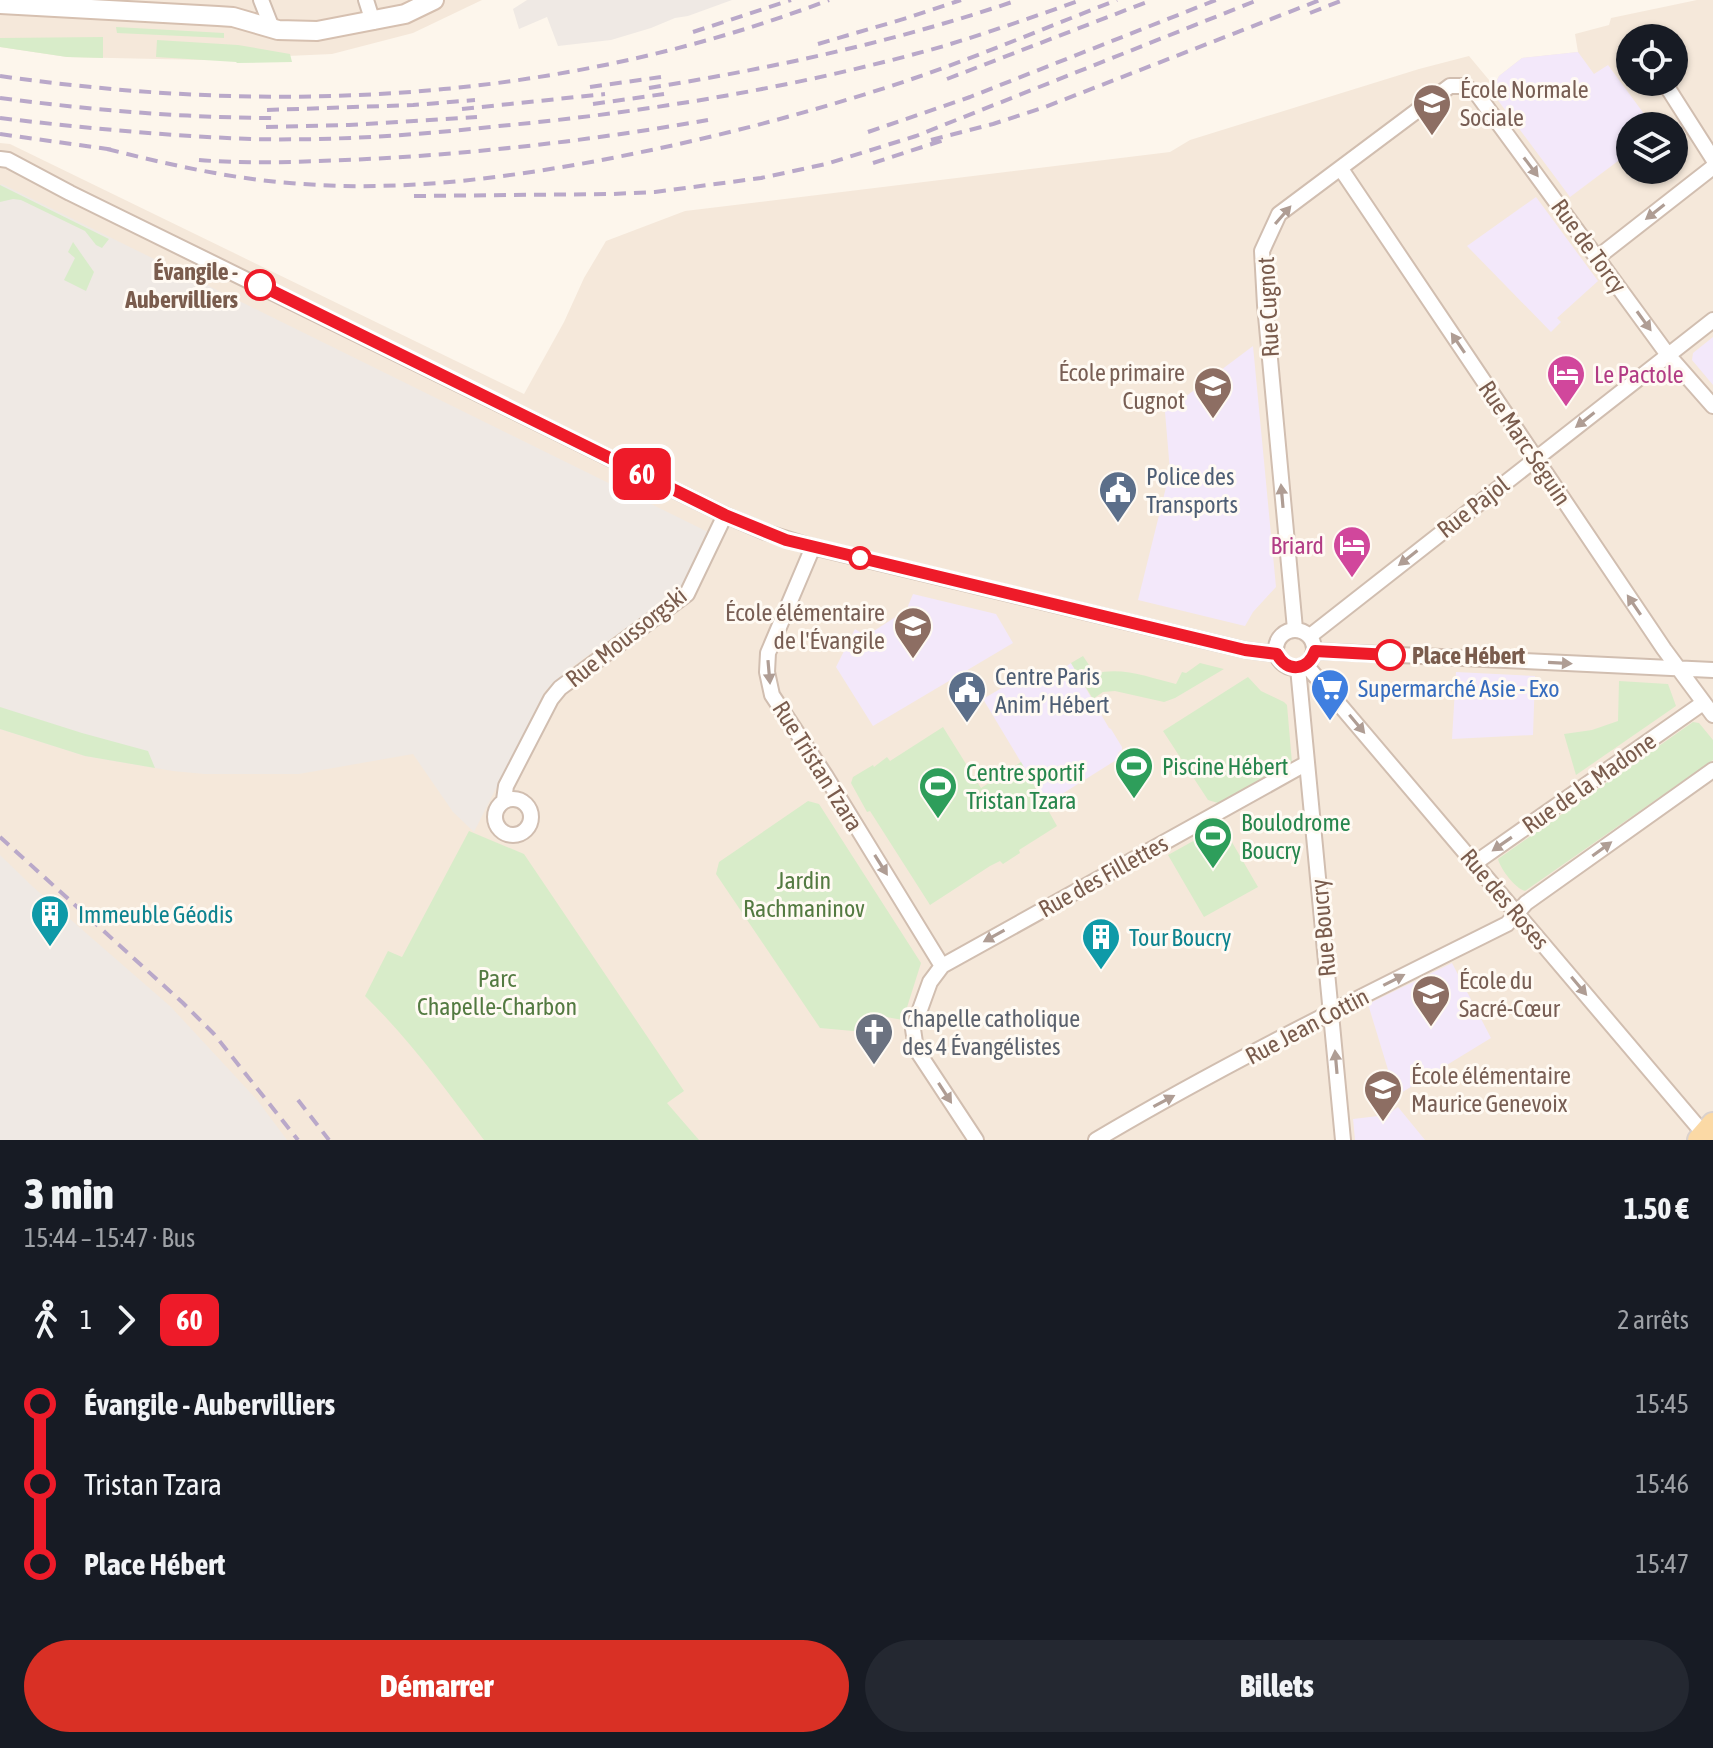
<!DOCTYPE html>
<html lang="fr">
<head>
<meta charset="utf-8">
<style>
  :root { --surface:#171b24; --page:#242831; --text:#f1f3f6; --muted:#9ea1a6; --accent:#d93025 }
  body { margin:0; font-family:"Asap Condensed",sans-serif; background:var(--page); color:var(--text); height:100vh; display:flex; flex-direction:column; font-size:30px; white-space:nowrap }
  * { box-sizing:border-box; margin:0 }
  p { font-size:26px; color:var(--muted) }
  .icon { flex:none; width:44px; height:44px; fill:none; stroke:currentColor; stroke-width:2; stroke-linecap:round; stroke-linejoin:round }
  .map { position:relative; height:1140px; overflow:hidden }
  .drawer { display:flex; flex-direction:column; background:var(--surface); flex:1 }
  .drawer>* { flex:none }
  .badge { padding:0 16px; border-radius:12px; font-size:28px; line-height:52px }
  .controls { position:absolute; left:1616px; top:24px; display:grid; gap:16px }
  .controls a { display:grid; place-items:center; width:72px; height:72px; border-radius:50%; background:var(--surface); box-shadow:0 2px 6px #0004; font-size:40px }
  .map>.badge { position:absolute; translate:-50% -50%; box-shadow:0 0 0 4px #fff }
  .legs { display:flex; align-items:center; gap:12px; height:88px; padding:0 24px; font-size:26px }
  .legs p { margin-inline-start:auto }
  .headline { display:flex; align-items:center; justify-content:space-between; height:136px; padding:0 24px }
  h1 { font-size:44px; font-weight:800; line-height:60px }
  .action { display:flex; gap:16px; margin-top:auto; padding:16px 24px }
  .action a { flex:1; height:92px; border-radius:48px; background:var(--accent); color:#fff; font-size:32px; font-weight:800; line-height:92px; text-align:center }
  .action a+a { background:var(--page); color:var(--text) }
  ul { padding:0 24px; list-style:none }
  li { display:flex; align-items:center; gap:28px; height:80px; font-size:30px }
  li i { display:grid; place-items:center; width:12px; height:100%; margin:0 10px; background:currentColor }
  li i::after { content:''; width:20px; height:20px; margin:-10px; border:6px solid; border-radius:50%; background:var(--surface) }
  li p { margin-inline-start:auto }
  li:first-child i { background:linear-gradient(#0000 50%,currentColor 0) }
  li:last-child i { background:linear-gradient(currentColor 50%,#0000 0) }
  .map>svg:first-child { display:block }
</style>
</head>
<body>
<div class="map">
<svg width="1713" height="1140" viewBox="0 0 1713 1140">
  <rect width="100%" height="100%" fill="#fdf6ec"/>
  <path fill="#f5e8da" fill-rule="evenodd" d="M 0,0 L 482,0 L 413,33 L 332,54 L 202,60 L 67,57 L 0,47 Z
    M 1697,0 L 1713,0 L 1713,1140 L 0,1140 L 0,143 L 10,144 L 524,394 L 564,322 L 584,278 L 606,241 L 685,211 L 1170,152 L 1190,140 L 1419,69 L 1469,56 L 1494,86 L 1499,76 L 1522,58 L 1578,52 L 1575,34 L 1609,25 L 1611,18 ZM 1630,38 L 1674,38 L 1674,82 L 1630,82 ZM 1630,126 L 1674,126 L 1674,170 L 1630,170 Z"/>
  <path fill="#efe9e4" d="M 527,0 L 732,0 L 688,16 L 675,18 L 651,28 L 611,40 L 558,46 L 547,17 L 519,29 L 513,9 Z
    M 2,184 L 708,532 L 686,580 L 678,590 L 568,670 L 545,691 L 474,832 L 453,812 L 413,754 L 299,774 L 204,774 L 173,771 L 85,756 L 0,729 L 0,185 Z
    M 0,855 L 32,886 L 171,1007 L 258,1101 L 287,1140 L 0,1140 Z"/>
  <path fill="#f3e8fa" d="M 1578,52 L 1594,74 L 1608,65 L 1653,126 L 1630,126 L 1630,152 L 1570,197 L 1497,99 L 1494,86 L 1499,76 L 1522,58 Z
    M 1536,197 L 1598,281 L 1557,318 L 1561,322 L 1551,332 L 1467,246 Z
    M 1713,337 L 1713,385 L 1692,360 L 1693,353 Z
    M 1253,346 L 1276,587 L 1253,612 L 1245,626 L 1138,600 L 1170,471 L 1165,412 Z
    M 913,594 L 996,614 L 1013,643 L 873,726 L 836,667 L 855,629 L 866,636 L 908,609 L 908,606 Z
    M 1071,663 L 1109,728 L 1111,729 L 1122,747 L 1122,750 L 1118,753 L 1121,757 L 1046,804 L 983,699 L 1030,671 L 1058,678 L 1061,670 Z
    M 1456,672 L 1535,676 L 1533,735 L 1452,739 Z
    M 1452,963 L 1491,1038 L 1396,1096 L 1368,1004 Z
    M 1398,1107 L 1425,1140 L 1355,1140 L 1353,1119 L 1387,1115 Z"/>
  <path fill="#d8ecc9" d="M 116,27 L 224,33 L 224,38 L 117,33 Z
    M 103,37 L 103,58 L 67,57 L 0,47 L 0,38 Z
    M 157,40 L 238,45 L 290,54 L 292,62 L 237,63 L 236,62 L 156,57 Z
    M 0,185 L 109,239 L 102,248 L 96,245 L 85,231 L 21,200 L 13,199 L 0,202 Z
    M 73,242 L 94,272 L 86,291 L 64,280 L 75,258 L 68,252 Z
    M 1083,656 L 1095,674 C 1121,666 1150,678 1176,684 L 1182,672 L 1186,673 L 1200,663 L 1224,669 L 1175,698 L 1164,702 L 1115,691 L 1103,692 L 1093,699 L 1071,663 Z
    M 1248,677 L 1261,691 L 1284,702 L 1287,705 L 1292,763 L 1218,803 L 1208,800 L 1163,731 Z
    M 1619,681 L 1668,684 L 1676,706 L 1576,775 L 1564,734 L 1592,730 L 1618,721 Z
    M 0,707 L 82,733 L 148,751 L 155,768 L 85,756 L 0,729 Z
    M 1693,722 L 1699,723 L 1713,740 L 1713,760 L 1525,891 C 1515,888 1501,870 1498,859 Z
    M 943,727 L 981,788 L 1021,762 L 1057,826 L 1019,850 L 1020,853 L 1003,864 L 1000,861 L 990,866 L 930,905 L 870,811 L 867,812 L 851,783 L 853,777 L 873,765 L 874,767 L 887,757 L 890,761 Z
    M 808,801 L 819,804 L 921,963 L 903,1020 L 886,1017 L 864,1032 L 820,1028 L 716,874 L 719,862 Z
    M 1222,825 L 1258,887 L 1204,917 L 1168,855 Z
    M 469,831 L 524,854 L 684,1091 L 667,1103 L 699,1140 L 484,1140 C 446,1090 410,1040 365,996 L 388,951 L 402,957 Z"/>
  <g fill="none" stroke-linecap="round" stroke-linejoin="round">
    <defs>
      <path id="street" d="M 261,0 L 272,28
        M 366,0 L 373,22
        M 1664,82 L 1713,159
        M 0,159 L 8,160 L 70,193 L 725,515 L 765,532 L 813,547 L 1245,650 L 1277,654
        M 1341,169 L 1664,649 L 1713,715
        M 1598,257 L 1713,167
        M 813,547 L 768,653 L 767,672 L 772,695 L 825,775 L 942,966 L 930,982 L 913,1029 L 916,1049 L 976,1140
        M 1295,629 L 1265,305 L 1262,251 L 1279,214 L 1450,86 L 1464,86 L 1477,94 L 1668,355 L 1713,406
        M1276 649a19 19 0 1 1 38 0a19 19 0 1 1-38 0Z
        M 1310,636 L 1713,320
        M 1315,651 L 1713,670
        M 1306,665 L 1704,1134
        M 1298,668 L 1343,1140
        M495 817a18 18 0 1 1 36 0a18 18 0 1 1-36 0Z
        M 504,800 L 506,786 L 551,699 L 560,688 L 687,594 L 725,515
        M 1475,863 L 1703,703
        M 942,966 L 1307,763
        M 1096,1140 C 1229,1061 1369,993 1507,924 L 1526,903 L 1713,770"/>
      <path id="secondary" d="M 0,4 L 218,16 L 233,17 L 278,30 L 317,31 L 405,14 L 434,0"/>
      <path id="primary" d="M 1699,1140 L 1713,1124"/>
    </defs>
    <use href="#street" stroke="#d1beb0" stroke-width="18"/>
    <use href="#secondary" stroke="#d6c0b0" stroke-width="22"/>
    <use href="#primary" stroke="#dad1cd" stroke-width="26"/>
    <use href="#street" stroke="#fff" stroke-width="14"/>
    <use href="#secondary" stroke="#fff" stroke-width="18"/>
    <use href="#primary" stroke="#fbd9a5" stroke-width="22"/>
    <path stroke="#b9a8c9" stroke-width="4" stroke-dasharray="12 8" stroke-linecap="butt" d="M 1310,13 L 1343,0
      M 693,32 L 791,0
      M 818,44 L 907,18 L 961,0
      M 0,76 C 281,116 561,102 829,0
      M 947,79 L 1152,0
      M 590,87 L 661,77
      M 649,88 C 774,68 898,41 1018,0
      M 0,98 C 93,110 185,118 278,118
      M 593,104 L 664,94
      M 462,109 L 605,94
      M 267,110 L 413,105 L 475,100
      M 0,118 C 84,128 168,136 252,139 C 335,141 418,135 499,126 C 649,112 799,87 944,46 C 990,32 1036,16 1081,0
      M 266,127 L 349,125 L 477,117
      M 868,132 L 970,97 L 1216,0
      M 0,134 L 115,150
      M 931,140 L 993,124 L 1045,107 L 1320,0
      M 107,149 C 171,165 236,180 303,184 C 396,191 489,180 580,164 C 685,145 789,119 891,86 C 968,61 1042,29 1117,0
      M 199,160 C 247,164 296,162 345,160 C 467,155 588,141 708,120
      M 873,163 L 944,140
      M 414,196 L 612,194 L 655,192 L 761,178 L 826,164 L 916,136 L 1258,0
      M 0,837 L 183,1003 L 214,1034 L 298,1140
      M 298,1100 L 329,1140"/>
  </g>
  <defs><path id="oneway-solid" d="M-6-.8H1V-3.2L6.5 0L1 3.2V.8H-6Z" transform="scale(2)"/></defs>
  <g fill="#af9d94">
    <use href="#oneway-solid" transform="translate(1531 167) rotate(53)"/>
    <use href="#oneway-solid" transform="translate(1655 212) rotate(142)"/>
    <use href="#oneway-solid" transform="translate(1283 215) rotate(-49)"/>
    <use href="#oneway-solid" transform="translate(1644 321) rotate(54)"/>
    <use href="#oneway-solid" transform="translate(1458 343) rotate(-124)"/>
    <use href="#oneway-solid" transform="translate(1585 420) rotate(142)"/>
    <use href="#oneway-solid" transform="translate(1282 496) rotate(-95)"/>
    <use href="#oneway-solid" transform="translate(1408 558) rotate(142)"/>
    <use href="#oneway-solid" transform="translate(1634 605) rotate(-124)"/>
    <use href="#oneway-solid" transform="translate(1560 663) rotate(3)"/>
    <use href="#oneway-solid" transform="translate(769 672) rotate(85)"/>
    <use href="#oneway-solid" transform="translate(1357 724) rotate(50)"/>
    <use href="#oneway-solid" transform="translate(1502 844) rotate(145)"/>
    <use href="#oneway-solid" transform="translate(1602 849) rotate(-36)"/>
    <use href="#oneway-solid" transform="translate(881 865) rotate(58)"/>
    <use href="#oneway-solid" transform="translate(994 936) rotate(151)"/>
    <use href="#oneway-solid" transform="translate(1394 980) rotate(-27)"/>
    <use href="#oneway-solid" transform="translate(1579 986) rotate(50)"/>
    <use href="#oneway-solid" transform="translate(1336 1062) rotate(-95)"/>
    <use href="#oneway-solid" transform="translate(945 1093) rotate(57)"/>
    <use href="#oneway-solid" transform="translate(1164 1101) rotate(-28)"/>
  </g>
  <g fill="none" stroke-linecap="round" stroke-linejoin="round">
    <defs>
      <path id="line-1" d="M 260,285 L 725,515 L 786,540 L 1245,650 L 1277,654 C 1287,673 1308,671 1315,651 L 1390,655"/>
    </defs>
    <use href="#line-1" stroke="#fff" stroke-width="18"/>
    <use href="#line-1" stroke="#ee1b29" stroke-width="12"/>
  </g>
  <defs>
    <symbol id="university-pin" viewBox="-11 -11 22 30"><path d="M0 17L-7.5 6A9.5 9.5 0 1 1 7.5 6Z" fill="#8d6e63" stroke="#fffaf3"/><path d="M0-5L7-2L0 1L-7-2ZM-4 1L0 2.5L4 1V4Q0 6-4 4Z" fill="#fff"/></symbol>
    <symbol id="hotel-pin" viewBox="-11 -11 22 30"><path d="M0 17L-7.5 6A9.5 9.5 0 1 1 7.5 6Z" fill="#d1479c" stroke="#fffaf3"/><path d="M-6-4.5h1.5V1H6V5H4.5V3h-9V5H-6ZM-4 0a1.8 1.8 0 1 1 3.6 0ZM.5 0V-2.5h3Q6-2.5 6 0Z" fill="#fff"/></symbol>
    <symbol id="school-pin" viewBox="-11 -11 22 30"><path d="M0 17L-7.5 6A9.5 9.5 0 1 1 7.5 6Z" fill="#8d6e63" stroke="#fffaf3"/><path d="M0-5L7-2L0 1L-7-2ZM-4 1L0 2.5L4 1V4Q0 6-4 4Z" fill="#fff"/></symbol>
    <symbol id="civic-pin" viewBox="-11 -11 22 30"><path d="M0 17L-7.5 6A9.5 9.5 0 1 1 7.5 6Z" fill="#5c6f8a" stroke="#fffaf3"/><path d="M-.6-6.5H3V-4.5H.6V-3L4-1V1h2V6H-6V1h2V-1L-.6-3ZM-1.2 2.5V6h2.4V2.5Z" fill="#fff"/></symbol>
    <symbol id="supermarket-pin" viewBox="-11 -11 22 30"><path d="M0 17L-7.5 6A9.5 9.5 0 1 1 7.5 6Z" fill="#3f7fe0" stroke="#fffaf3"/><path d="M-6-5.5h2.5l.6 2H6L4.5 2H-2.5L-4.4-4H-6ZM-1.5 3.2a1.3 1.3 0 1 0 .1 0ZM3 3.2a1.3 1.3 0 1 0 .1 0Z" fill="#fff"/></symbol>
    <symbol id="stadium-pin" viewBox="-11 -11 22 30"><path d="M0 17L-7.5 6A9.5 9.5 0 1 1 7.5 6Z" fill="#2e9e5b" stroke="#fffaf3"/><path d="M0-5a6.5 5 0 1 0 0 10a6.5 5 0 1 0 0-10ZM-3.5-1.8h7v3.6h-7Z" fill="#fff"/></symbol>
    <symbol id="building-pin" viewBox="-11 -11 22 30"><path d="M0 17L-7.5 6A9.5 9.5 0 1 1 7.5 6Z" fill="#0f9aa8" stroke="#fffaf3"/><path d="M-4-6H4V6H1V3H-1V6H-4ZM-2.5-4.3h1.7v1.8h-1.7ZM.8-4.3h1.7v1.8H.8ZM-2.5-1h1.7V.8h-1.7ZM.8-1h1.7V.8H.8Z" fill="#fff"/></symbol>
    <symbol id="church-pin" viewBox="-11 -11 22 30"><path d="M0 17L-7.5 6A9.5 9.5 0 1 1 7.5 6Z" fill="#6b7280" stroke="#fffaf3"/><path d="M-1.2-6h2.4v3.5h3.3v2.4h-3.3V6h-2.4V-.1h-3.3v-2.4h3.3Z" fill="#fff"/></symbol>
  </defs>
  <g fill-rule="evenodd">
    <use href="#university-pin" x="1410" y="81" width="44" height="60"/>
    <use href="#hotel-pin" x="1544" y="352" width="44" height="60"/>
    <use href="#school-pin" x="1191" y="364" width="44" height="60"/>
    <use href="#civic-pin" x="1096" y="468" width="44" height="60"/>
    <use href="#hotel-pin" x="1330" y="523" width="44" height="60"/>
    <use href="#school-pin" x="891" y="604" width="44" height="60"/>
    <use href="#supermarket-pin" x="1308" y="666" width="44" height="60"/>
    <use href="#civic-pin" x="945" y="668" width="44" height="60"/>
    <use href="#stadium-pin" x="1112" y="744" width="44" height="60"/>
    <use href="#stadium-pin" x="916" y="764" width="44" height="60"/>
    <use href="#stadium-pin" x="1191" y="814" width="44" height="60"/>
    <use href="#building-pin" x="28" y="892" width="44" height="60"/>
    <use href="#building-pin" x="1079" y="915" width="44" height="60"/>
    <use href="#school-pin" x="1409" y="972" width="44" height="60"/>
    <use href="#church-pin" x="852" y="1010" width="44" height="60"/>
    <use href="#school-pin" x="1361" y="1067" width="44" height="60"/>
  </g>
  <g fill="#fff" stroke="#ee1b29" stroke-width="4">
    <circle cx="260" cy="285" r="14"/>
    <circle cx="860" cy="558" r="10"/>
    <circle cx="1390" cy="655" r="14"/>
  </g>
  <g text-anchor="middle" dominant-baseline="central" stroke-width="6" stroke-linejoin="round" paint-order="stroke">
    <g font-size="24" fill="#785e54" stroke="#fffaf3" text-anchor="start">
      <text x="1460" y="89">École Normale<tspan x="1460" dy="28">Sociale</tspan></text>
      <text x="1185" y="372" text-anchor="end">École primaire<tspan x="1185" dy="28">Cugnot</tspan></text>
      <text x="885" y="612" text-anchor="end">École élémentaire<tspan x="885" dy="28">de l'Évangile</tspan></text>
      <text x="1459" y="980">École du<tspan x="1459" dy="28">Sacré-Cœur</tspan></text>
      <text x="1411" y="1075">École élémentaire<tspan x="1411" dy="28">Maurice Genevoix</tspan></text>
    </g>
    <g font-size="24" fill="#7a5c4d" stroke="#fffaf3">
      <text transform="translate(1589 246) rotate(54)">Rue de Torcy</text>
      <text transform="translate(1268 307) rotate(-93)">Rue Cugnot</text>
      <text transform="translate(1525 443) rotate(56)">Rue Marc Séguin</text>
      <text transform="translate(1473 507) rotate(-38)">Rue Pajol</text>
      <text transform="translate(626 637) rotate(-38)">Rue Moussorgski</text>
      <text transform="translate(818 766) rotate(58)">Rue Tristan Tzara</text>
      <text transform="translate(1589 783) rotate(-35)">Rue de la Madone</text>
      <text transform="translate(1103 876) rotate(-29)">Rue des Fillettes</text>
      <text transform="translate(1505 899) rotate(50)">Rue des Roses</text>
      <text transform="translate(1323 928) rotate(-95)">Rue Boucry</text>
      <text transform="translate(1307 1026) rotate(-28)">Rue Jean Cottin</text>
    </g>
    <g font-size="24" font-weight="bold" fill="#7a5c4d" stroke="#fffaf3" text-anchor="end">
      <text x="238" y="271">Évangile -<tspan x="238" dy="28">Aubervilliers</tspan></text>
      <text x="1412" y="655" text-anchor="start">Place Hébert</text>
    </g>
    <g font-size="24" fill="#b23c85" stroke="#fffaf3" text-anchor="start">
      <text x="1594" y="374">Le Pactole</text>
      <text x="1324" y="545" text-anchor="end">Briard</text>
    </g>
    <g font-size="24" fill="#4e5e75" stroke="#fffaf3" text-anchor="start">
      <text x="1146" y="476">Police des<tspan x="1146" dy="28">Transports</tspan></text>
      <text x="995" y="676">Centre Paris<tspan x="995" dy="28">Anim’ Hébert</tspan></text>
    </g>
    <g font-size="24" fill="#366cbe" stroke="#fffaf3" text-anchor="start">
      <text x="1358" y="688">Supermarché Asie - Exo</text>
    </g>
    <g font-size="24" fill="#27864d" stroke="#fffaf3" text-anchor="start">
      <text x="1162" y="766">Piscine Hébert</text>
      <text x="966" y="772">Centre sportif<tspan x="966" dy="28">Tristan Tzara</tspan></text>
      <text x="1241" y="822">Boulodrome<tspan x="1241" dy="28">Boucry</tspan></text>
    </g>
    <g font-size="24" fill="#537a41" stroke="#fffaf3">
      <text x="804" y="880">Jardin<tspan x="804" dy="28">Rachmaninov</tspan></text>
      <text x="497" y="978">Parc<tspan x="497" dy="28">Chapelle-Charbon</tspan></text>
    </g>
    <g font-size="24" fill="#0d838f" stroke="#fffaf3" text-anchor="start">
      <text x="78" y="914">Immeuble Géodis</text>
      <text x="1129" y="937">Tour Boucry</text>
    </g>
    <g font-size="24" fill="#5b616d" stroke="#fffaf3" text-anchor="start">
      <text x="902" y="1018">Chapelle catholique<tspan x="902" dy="28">des 4 Évangélistes</tspan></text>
    </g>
  </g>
</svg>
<div class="controls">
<a><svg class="icon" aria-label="locate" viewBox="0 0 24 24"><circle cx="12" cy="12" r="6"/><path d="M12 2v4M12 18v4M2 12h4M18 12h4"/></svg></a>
<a><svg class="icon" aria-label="layers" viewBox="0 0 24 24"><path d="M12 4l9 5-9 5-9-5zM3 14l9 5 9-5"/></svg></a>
</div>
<b class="badge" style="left:642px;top:474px;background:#ee1b29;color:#fff">60</b>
</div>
<section class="drawer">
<div class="headline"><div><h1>3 min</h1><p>15:44 – 15:47 · Bus</p></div><b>1.50 €</b></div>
<div class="legs"><svg class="icon" aria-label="walk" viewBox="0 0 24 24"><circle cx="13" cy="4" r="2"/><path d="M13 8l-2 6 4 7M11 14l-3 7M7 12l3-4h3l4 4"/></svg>1<svg class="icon" aria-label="forward" viewBox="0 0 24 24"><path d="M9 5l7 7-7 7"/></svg><b class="badge" style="background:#ee1b29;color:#fff">60</b><p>2 arrêts</p></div>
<ul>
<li><i style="color:#ee1b29"></i><b>Évangile - Aubervilliers</b><p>15:45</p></li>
<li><i style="color:#ee1b29"></i><span>Tristan Tzara</span><p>15:46</p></li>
<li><i style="color:#ee1b29"></i><b>Place Hébert</b><p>15:47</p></li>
</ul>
<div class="action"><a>Démarrer</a><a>Billets</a></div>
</section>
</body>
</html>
